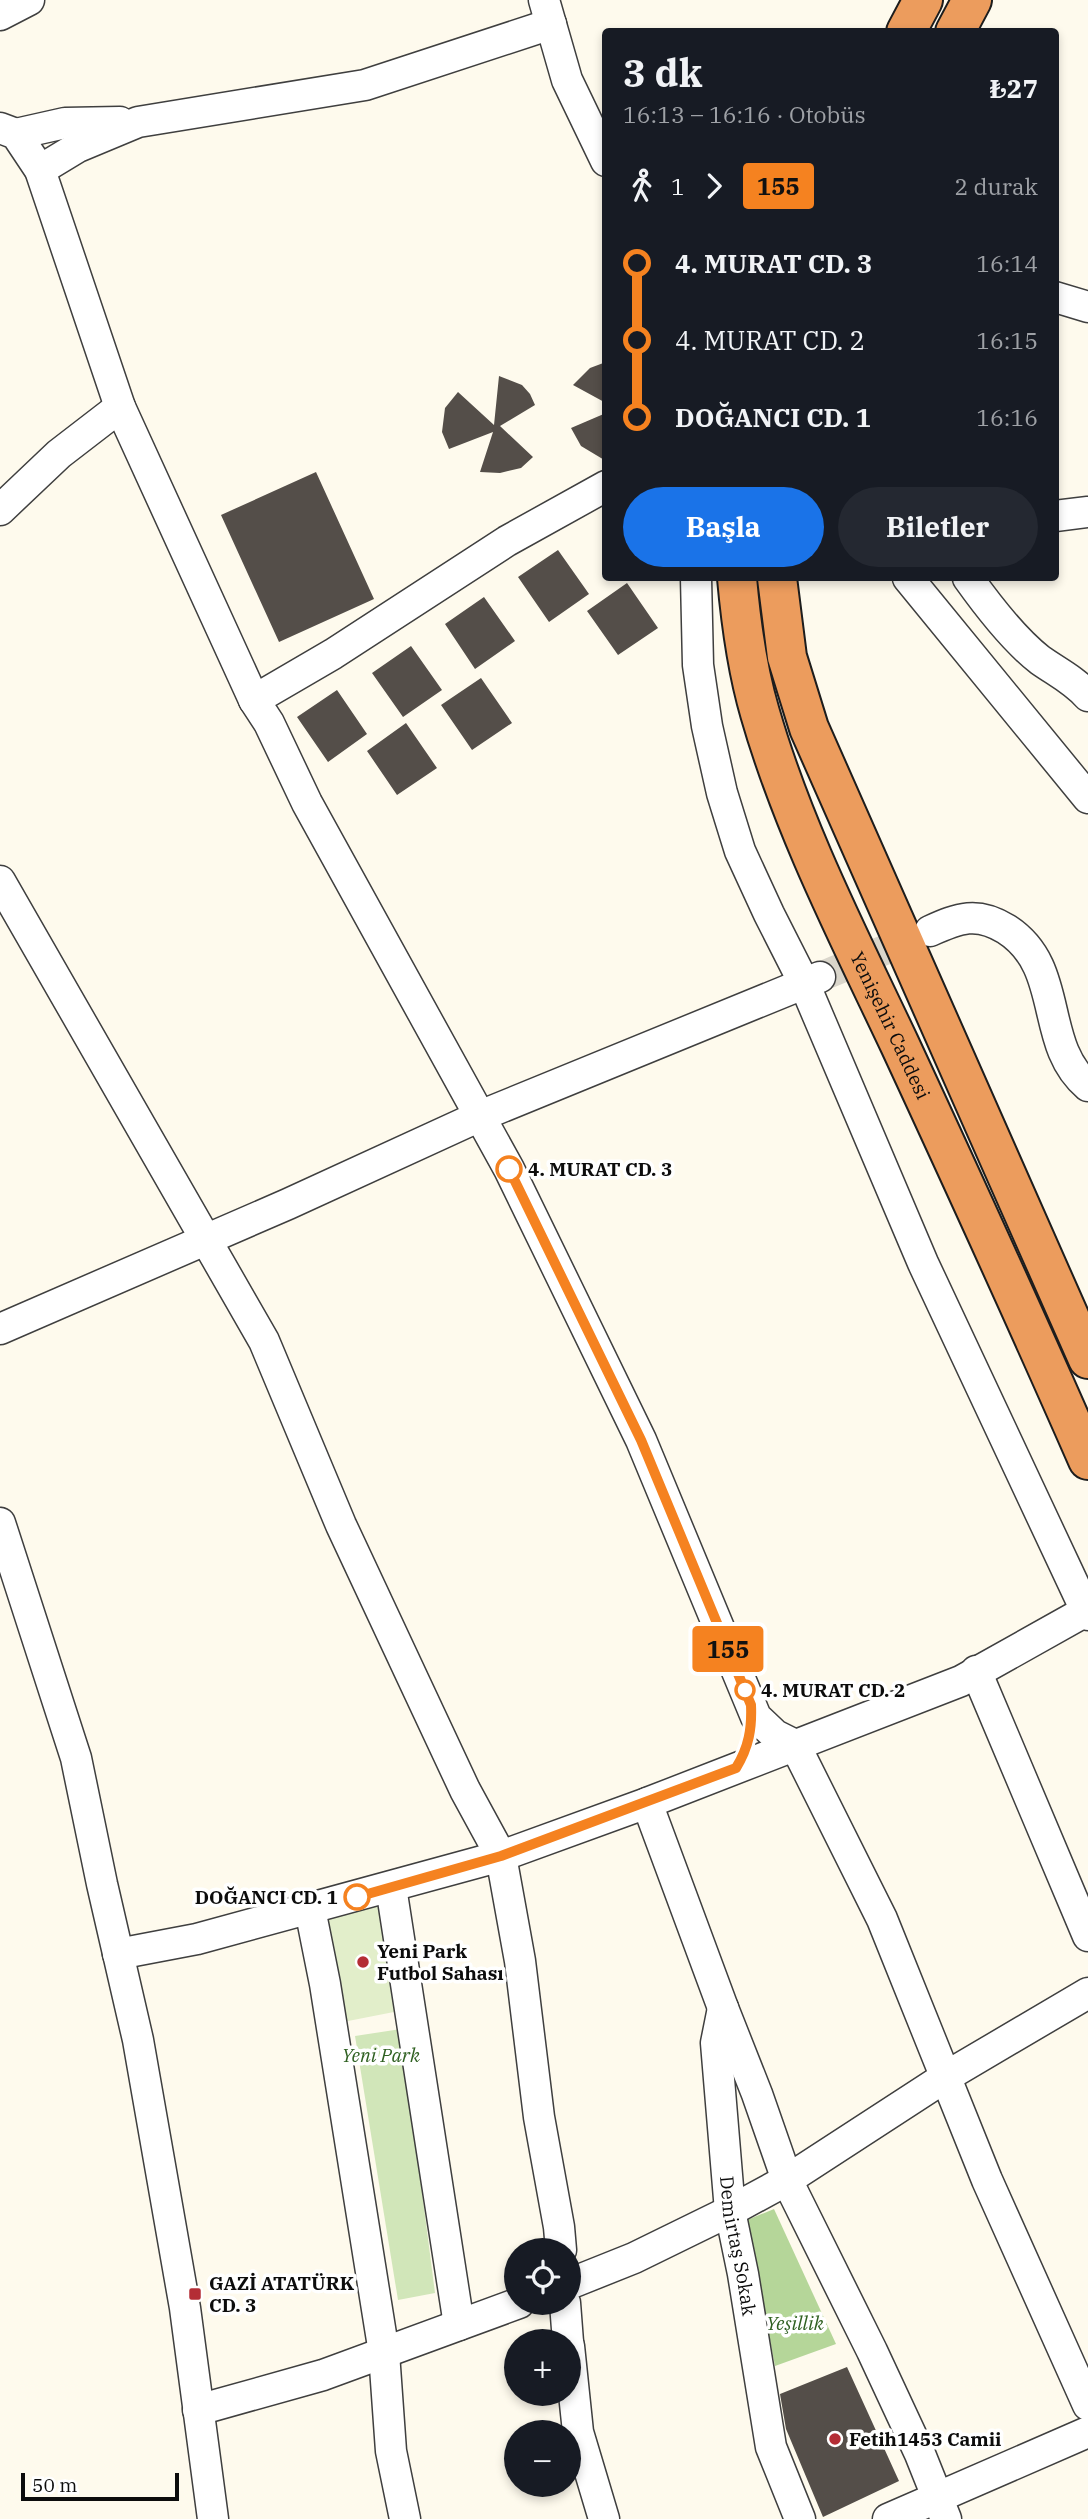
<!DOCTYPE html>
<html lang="tr">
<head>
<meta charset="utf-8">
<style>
  :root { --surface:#171b24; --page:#242831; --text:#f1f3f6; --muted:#9ea1a6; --accent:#1a73e8 }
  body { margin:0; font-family:"IBM Plex Serif",serif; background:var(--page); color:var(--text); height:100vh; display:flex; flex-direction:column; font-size:26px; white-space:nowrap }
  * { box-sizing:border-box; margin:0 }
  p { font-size:23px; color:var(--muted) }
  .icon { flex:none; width:38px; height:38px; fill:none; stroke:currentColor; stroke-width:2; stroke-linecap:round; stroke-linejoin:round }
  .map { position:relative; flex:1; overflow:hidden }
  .details { position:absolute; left:602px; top:28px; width:457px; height:553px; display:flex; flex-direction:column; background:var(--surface); border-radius:7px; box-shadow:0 4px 10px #0003 }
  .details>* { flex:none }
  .badge { padding:0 14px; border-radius:5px; font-size:24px; line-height:46px }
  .controls { position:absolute; left:504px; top:2238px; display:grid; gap:14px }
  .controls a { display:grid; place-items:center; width:77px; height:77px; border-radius:50%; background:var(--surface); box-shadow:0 4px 10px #0003; font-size:35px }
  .scale { position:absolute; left:21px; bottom:18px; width:158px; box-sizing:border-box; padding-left:7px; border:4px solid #0c0c0c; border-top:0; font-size:19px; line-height:24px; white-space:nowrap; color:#0c0c0c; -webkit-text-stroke:5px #fff; paint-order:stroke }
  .map>.badge { position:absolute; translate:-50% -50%; box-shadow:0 0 0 4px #fff }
  .legs { display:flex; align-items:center; gap:10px; height:77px; padding:0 21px; font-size:23px }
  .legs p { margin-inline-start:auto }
  .head { display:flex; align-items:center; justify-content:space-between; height:119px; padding:0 21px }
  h1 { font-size:38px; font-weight:700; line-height:52px }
  .button { display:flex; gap:14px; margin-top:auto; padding:14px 21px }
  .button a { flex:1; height:80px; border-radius:42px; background:var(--accent); color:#fff; font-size:28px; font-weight:700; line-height:80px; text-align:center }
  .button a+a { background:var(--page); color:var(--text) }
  ul { padding:0 21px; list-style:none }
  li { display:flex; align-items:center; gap:24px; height:77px; font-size:26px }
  li i { display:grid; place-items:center; width:10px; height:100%; margin:0 9px; background:currentColor }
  li i::after { content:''; width:18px; height:18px; margin:-9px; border:5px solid; border-radius:50%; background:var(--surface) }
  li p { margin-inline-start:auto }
  li:first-child i { background:linear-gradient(#0000 50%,currentColor 0) }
  li:last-child i { background:linear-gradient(currentColor 50%,#0000 0) }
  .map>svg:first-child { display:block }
</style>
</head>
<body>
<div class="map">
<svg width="1088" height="2519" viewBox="0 0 1088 2519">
  <rect width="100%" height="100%" fill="#fefaed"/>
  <path fill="#d1e6b9" d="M 401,2029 L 435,2293 L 398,2300 L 355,2036 Z"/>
  <path fill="#b5d699" d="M 774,2209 L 836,2344 L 775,2366 L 747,2220 Z"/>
  <path fill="#e2eeca" d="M 383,1897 L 399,2011 L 343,2022 L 327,1912 Z"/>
  <path fill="#544e49" d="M 606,362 L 606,403 L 573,385 L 590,368 Z
    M 499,376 L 522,385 L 530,394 L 535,405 L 500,426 L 533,457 L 521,468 L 500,473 L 480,472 L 493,432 L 449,449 L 442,432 L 445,408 L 458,392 L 494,425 Z
    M 606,413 L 606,461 L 581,446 L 571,428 Z
    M 316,472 L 374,599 L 279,642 L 221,515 Z
    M 558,550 L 589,594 L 549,622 L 518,577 Z
    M 627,583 L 658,628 L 618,655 L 587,611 Z
    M 484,597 L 515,641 L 475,669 L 445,624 Z
    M 411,646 L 442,690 L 403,717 L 372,673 Z
    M 481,678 L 512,723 L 472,750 L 441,705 Z
    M 337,690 L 367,734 L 328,762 L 297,717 Z
    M 406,723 L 437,768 L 397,795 L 367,751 Z
    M 847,2367 L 899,2481 L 823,2517 L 786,2429 L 780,2394 Z"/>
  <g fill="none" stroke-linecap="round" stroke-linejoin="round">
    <path stroke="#dad6cb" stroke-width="30" stroke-dasharray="30 15" stroke-linecap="butt" d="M 820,977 L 923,934"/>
    <defs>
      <g id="minor">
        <path d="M 544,0 L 567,80 L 606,161"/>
        <path d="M 0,15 L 29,0"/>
        <path d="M 0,128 L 16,134 L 40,170 L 120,407 L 254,700"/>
        <path d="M 16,134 L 65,123 L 120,122"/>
        <path d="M 40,170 L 78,147 L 138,122 L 365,85 L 551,24"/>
        <path d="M 1055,297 L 1088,307"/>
        <path d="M 606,486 L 507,541 L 333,654 L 254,700 L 269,723 L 307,803 L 509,1169 L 641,1440 L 756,1717 L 775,1735 L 795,1745 L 882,1919 L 987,2180 L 1088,2405"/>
        <path d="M 0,510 L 59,454 L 120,407"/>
        <path d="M 1055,516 L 1088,512"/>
        <path d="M 696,578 L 698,665 L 707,726 L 722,793 L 740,851 L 769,914 L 804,983 L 923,1263 L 1088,1615"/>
        <path d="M 908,578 L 1088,798"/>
        <path d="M 968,578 C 988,606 1013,639 1040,660 C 1057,672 1074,680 1088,696"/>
        <path d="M 0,881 L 264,1341 L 341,1525 L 465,1790 L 501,1856 L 520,1961 L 539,2117 L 559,2227 L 561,2250"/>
        <path d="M 930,931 C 959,918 977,911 1006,929 C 1066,967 1038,1044 1088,1086"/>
        <path d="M 0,1329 L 288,1204 L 480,1116 L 820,977"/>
        <path d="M 0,1523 L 76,1758 L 102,1884 L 138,2040 L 185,2308 L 213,2519"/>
        <path d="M 976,1671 L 1088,1936"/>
        <path d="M 647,1803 L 723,2008 L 757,2094 L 787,2180 L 872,2351 L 920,2454 L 946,2519"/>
        <path d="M 391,1887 L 459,2325"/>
        <path d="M 310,1909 L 325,1984 L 384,2353 L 391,2451 L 405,2519"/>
        <path d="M 118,1954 L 197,1939 L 501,1856 L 647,1803 L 961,1681 L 1086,1611"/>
        <path id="s1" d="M 723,2008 L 716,2043 L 730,2211 L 743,2274 L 771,2447 L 800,2519"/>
        <path d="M 569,2284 L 634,2258 L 730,2211 L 787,2180 L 947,2076 L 1088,1993"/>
        <path d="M 565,2303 L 568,2342"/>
        <path d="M 569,2346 L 578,2432 L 604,2519"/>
        <path d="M 198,2410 L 323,2375 L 519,2303"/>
        <path d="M 888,2519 L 1088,2432"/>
      </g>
      <g id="highway">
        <path d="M 906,32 L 923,0"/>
        <path d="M 955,32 L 972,0"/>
        <path id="s2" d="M 737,578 C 741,623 747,669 760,713 C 793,828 849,937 900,1045 C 964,1183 1027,1321 1088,1460"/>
        <path d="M 777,578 L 787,657 L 809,728 L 1088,1359"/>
      </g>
    </defs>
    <use href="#minor" stroke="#3f3f3f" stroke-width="33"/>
    <use href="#highway" stroke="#1d1d1d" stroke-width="42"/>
    <use href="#minor" stroke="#fff" stroke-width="30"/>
    <use href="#highway" stroke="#ec9c5d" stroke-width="38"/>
  </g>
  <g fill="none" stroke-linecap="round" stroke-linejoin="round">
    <defs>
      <path id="line-1" d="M 357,1897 L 501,1856 L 736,1768 C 749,1747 752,1728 751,1705 L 641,1440 L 509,1169"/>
    </defs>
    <use href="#line-1" stroke="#fff" stroke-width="16"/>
    <use href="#line-1" stroke="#f58220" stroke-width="10"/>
  </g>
  <g fill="#fff" stroke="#f58220" stroke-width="3.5">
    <circle cx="509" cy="1169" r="12"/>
    <circle cx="745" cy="1690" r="9"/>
    <circle cx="357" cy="1897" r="12"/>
  </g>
  <g fill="#b42d35" stroke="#fff" stroke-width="2.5">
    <circle cx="363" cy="1962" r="7"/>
    <rect x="188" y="2287" width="14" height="14" rx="3.5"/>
    <circle cx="835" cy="2439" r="7"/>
  </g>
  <g text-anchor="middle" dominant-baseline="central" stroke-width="7" stroke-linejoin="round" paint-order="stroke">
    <g font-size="19" fill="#0c0c0c" stroke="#fff">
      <text stroke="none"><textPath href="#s2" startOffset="476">Yenişehir Caddesi</textPath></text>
      <text stroke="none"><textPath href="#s1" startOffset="240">Demirtaş Sokak</textPath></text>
    </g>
    <g font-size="19" font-weight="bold" fill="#0c0c0c" stroke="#fff" text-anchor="start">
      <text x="528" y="1169">4. MURAT CD. 3</text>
      <text x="761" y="1690">4. MURAT CD. 2</text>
      <text x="338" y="1897" text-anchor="end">DOĞANCI CD. 1</text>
    </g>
    <g font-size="19" font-weight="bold" fill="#0c0c0c" stroke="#fff" text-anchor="start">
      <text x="377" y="1951">Yeni Park<tspan x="377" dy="22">Futbol Sahası</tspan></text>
      <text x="209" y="2283">GAZİ ATATÜRK<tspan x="209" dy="22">CD. 3</tspan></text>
      <text x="849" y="2439">Fetih1453 Camii</text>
    </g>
    <g font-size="19" font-style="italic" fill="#2f6021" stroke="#fff">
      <text x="381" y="2055">Yeni Park</text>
      <text x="795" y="2323">Yeşillik</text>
    </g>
  </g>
</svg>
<div class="controls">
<a><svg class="icon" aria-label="locate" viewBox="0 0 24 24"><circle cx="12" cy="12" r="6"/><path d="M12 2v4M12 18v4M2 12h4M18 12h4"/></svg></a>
<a>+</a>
<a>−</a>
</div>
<div class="scale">50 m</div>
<b class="badge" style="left:728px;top:1649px;background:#f58220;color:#111">155</b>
<section class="details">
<div class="head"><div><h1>3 dk</h1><p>16:13 – 16:16 · Otobüs</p></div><b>₺27</b></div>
<div class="legs"><svg class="icon" aria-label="walk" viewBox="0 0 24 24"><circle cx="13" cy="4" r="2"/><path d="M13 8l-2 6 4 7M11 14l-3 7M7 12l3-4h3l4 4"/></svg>1<svg class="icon" aria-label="forward" viewBox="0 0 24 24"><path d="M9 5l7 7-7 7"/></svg><b class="badge" style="background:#f58220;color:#111">155</b><p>2 durak</p></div>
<ul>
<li><i style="color:#f58220"></i><b>4. MURAT CD. 3</b><p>16:14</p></li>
<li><i style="color:#f58220"></i><span>4. MURAT CD. 2</span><p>16:15</p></li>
<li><i style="color:#f58220"></i><b>DOĞANCI CD. 1</b><p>16:16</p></li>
</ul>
<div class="button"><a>Başla</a><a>Biletler</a></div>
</section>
</div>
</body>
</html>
